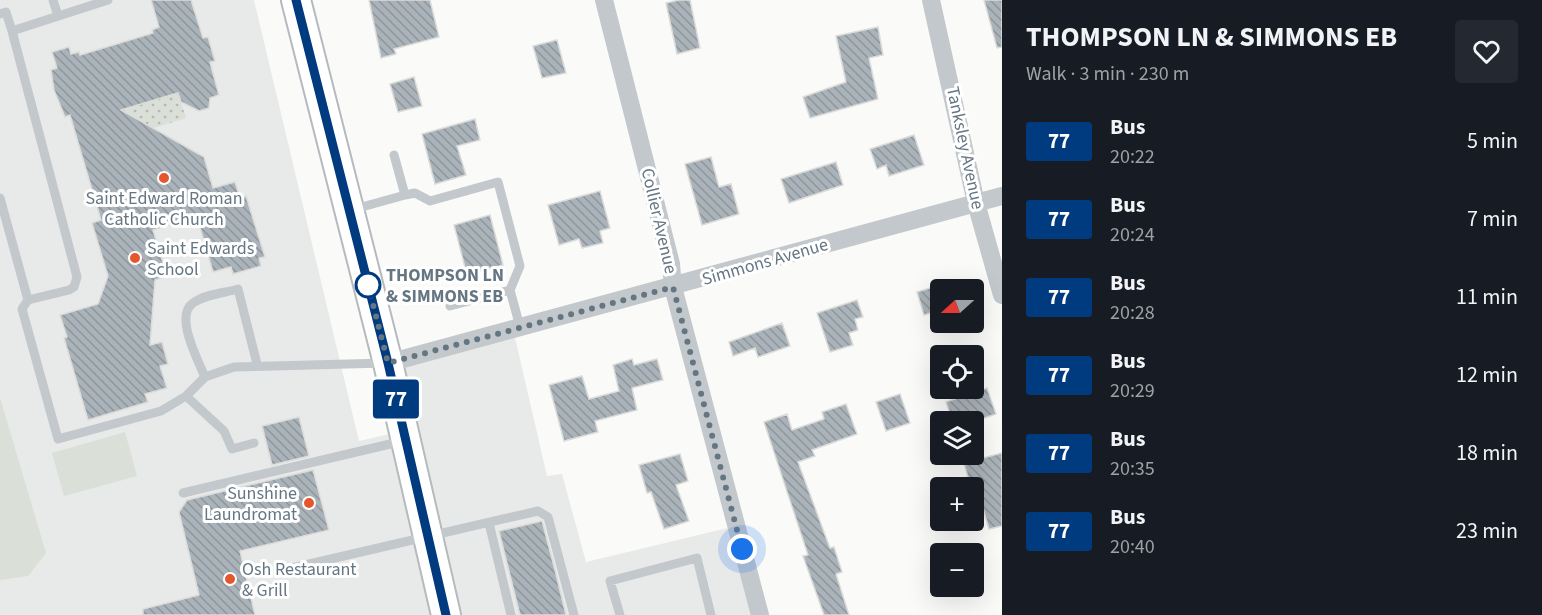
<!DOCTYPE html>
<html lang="en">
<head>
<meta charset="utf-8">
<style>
  :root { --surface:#171b24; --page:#242831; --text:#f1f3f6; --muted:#9ea1a6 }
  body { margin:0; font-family:"Source Sans 3",sans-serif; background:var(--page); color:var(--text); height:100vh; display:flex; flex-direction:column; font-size:22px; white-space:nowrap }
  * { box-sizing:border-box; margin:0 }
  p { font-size:20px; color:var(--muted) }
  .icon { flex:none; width:33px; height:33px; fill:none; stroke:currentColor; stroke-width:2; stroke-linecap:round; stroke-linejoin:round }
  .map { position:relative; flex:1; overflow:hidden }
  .sheet { display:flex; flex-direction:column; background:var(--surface); width:540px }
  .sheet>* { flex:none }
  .badge { padding:0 12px; border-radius:4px; font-size:21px; line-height:39px }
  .needle { width:39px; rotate:249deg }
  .tools { position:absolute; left:930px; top:279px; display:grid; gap:12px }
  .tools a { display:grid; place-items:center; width:54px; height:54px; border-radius:6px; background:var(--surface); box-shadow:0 6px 24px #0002; font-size:30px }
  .you { position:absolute; width:30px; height:30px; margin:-15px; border:4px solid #fff; border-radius:50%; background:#1a73e8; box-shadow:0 0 0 9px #1a73e833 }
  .map>.badge { position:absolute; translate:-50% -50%; box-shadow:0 0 0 3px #fff }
  .round { display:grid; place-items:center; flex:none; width:63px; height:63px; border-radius:6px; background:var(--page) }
  .summary { display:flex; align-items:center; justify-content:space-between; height:102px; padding:0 24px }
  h1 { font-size:28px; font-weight:700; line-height:45px }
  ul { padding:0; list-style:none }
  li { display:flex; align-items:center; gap:18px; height:78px; padding:0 24px }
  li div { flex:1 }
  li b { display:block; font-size:22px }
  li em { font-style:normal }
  li .badge { min-width:66px; font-weight:700; text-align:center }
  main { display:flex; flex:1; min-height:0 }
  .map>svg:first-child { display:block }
</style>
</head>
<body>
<main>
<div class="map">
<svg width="1002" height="615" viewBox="0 0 1002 615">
  <defs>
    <pattern id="park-dots" width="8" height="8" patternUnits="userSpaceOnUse" patternTransform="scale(1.5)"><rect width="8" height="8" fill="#dadfd7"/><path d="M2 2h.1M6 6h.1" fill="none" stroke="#b4b9b4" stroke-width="1.8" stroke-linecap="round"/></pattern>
    <pattern id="building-back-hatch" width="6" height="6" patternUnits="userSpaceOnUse" patternTransform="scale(1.5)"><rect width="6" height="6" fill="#aab3b9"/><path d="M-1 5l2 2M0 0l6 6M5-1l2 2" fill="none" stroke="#8e969c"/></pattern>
  </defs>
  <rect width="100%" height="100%" fill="#fafaf8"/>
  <path fill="#e8e9e9" d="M 0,0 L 254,0 L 359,441 L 403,431 L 388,363 L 513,329 L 547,476 L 562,474 L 586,562 L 736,526 L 760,615 L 0,615 Z"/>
  <path fill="#dadfd7" d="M 0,398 L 46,553 L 28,576 L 0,580 Z
    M 125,432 L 137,476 L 64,496 L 52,453 Z"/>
  <path fill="url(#park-dots)" d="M 178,93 L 186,118 L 144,131 L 127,126 L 122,110 Z"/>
  <path fill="url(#building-back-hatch)" stroke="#dcdcda" stroke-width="1.5" d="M 151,0 L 191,0 L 203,38 L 208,37 L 215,61 L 210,62 L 219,95 L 210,98 L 209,108 L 199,111 L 181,102 L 178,93 L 121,110 L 204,157 L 213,188 L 235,182 L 240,198 L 246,196 L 265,257 L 259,258 L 261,266 L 233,274 L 231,267 L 213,272 L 197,217 L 153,230 L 167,276 L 155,280 L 150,345 L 162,342 L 168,364 L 160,366 L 167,388 L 145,394 L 148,402 L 88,420 L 64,338 L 67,337 L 60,315 L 98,304 L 108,276 L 92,223 L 101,220 L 70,115 L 65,117 L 54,90 L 51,70 L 57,68 L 52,52 L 69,47 L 71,54 L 79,52 L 80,55 L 153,33 L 152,30 L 159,27 Z
    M 369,0 L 430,0 L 439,37 L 394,49 L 396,54 L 381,58 Z
    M 679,0 L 690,0 L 700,48 L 677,54 L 666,3 Z
    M 984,0 L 1002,0 L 1002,47 L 997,48 Z
    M 878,27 L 883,55 L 869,58 L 878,99 L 810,118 L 803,97 L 846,82 L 836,36 Z
    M 557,40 L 566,73 L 542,78 L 533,46 Z
    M 414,77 L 422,106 L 398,112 L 390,84 Z
    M 475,119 L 480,140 L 457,146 L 466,175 L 435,184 L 422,134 Z
    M 914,135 L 924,165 L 889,176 L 886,165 L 877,169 L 870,149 Z
    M 711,157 L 719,187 L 731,184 L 739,214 L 702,225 L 685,164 Z
    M 836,162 L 843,185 L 789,203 L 781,179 Z
    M 600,191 L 610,228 L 600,231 L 603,243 L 582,248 L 579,239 L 559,245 L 548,205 Z
    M 490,215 L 503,265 L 467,275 L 454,225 Z
    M 940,285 L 940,310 L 924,315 L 917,292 Z
    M 857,300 L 863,317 L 855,319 L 858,330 L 849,333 L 853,345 L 830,352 L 817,313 Z
    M 782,323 L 790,346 L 758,357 L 755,348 L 733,356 L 729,342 Z
    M 632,359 L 634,365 L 657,359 L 663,380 L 632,388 L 637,410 L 595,421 L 598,432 L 564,441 L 549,385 L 582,376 L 589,399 L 619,391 L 613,365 Z
    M 987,388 L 996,414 L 973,422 L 953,422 L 946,402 Z
    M 900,394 L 910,423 L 886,431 L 876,402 Z
    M 846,404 L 857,434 L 812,450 L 815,456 L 798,462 L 830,548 L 834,547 L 842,572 L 836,574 L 849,615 L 824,615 L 803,556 L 808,555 L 764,422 L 787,414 L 792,430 L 824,419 L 822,412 Z
    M 299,417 L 309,456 L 272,465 L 262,426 Z
    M 1002,453 L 1002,526 L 989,529 L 977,487 L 971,488 L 964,463 Z
    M 680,454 L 688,481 L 676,485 L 689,521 L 664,529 L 651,492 L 647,493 L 639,465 Z
    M 313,470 L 329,530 L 240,551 L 255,615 L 143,615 L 143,609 L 199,595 L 179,512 L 187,500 Z
    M 542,521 L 555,570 L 566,615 L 520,615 L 499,531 Z"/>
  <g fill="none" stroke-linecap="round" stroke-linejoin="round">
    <defs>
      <path id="primary" d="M 296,0 L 388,363 L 446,615"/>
    </defs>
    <use href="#primary" stroke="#b5babe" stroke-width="32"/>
    <path stroke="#c3c8cc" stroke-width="9" d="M 53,0 L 58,16
      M 108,0 L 12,31 L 77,277 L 74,287 L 69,290 L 28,300 L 22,309 L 58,439 L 161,411 L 186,396 L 205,377 L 234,367 L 385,363
      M 0,14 L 6,12 L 12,31
      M 405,195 L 415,193 L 430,201 L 498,182 L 520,266 L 510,290
      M 0,198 L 28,300
      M 351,210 L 405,195 L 394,155
      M 450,306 L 510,290 L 520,327
      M 205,377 C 198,360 174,316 193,303 C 205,294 225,293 238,289 L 257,364
      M 186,396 L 224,431 L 232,449 L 254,443
      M 183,493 L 403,441
      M 489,523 L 511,615
      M 279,571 L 538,511 L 548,517 L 574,615
      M 620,615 L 610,581 L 697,558 L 711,615"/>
    <path stroke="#c3c8cc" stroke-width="18" d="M 604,0 L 671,264 L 673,287 L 760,615
      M 931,0 L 976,203 L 1002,295
      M 388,363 L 1002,196"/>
    <use href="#primary" stroke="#fff" stroke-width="28"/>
  </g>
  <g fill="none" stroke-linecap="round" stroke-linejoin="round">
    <defs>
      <path id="line" d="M 296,0 L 388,363 L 446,615"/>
    </defs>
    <use href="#line" stroke="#fff" stroke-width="14"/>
    <use href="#line" stroke="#003b80" stroke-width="9"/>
    <path stroke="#657683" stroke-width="6" stroke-dasharray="0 10.8" d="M 368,285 L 388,363 L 673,287 L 742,549"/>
  </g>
  <g fill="#e4572e" stroke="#fff" stroke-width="2">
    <circle cx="164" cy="178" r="6"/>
    <circle cx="135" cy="258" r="6"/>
    <circle cx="309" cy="503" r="6"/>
    <circle cx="230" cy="579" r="6"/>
  </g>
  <circle fill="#fff" stroke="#003b80" stroke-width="3" cx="368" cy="285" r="12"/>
  <g text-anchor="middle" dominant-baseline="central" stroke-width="6" stroke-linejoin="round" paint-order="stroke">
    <g font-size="18" fill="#657683" stroke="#fff">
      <text transform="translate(965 148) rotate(78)">Tanksley Avenue</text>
      <text transform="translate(659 221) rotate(77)">Collier Avenue</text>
      <text transform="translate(765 262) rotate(-16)">Simmons Avenue</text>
    </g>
    <g font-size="18" fill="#657683" stroke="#fff" text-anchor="start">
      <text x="164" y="198" text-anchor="middle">Saint Edward Roman<tspan x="164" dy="21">Catholic Church</tspan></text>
      <text x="147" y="248">Saint Edwards<tspan x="147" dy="21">School</tspan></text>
      <text x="297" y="493" text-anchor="end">Sunshine<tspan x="297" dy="21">Laundromat</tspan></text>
      <text x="242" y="569">Osh Restaurant<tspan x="242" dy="21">&amp; Grill</tspan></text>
    </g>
    <g font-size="18" font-weight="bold" fill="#657683" stroke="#fff" text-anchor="start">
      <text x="386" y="275">THOMPSON LN<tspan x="386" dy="21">&amp; SIMMONS EB</tspan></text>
    </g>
  </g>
</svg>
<div class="tools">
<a><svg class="needle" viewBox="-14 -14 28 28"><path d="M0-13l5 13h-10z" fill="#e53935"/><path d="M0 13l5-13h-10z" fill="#9ea1a6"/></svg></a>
<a><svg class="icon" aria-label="locate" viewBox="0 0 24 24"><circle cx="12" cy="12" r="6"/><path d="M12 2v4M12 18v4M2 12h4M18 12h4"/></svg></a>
<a><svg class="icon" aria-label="layers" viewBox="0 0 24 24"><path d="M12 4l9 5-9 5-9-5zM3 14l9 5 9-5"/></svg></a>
<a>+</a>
<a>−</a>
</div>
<div class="you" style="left:742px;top:549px"></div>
<b class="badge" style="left:396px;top:399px;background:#003b80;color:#fff">77</b>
</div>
<section class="sheet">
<div class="summary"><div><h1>THOMPSON LN &amp; SIMMONS EB</h1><p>Walk · 3 min · 230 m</p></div><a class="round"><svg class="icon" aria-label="heart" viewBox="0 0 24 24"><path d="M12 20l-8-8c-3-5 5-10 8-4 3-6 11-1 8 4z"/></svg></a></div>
<ul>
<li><span class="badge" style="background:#003b80;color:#fff">77</span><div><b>Bus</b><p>20:22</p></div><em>5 min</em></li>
<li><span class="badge" style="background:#003b80;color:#fff">77</span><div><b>Bus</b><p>20:24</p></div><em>7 min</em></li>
<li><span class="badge" style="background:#003b80;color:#fff">77</span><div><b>Bus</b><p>20:28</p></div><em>11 min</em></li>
<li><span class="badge" style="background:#003b80;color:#fff">77</span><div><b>Bus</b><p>20:29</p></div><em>12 min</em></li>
<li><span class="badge" style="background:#003b80;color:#fff">77</span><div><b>Bus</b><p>20:35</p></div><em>18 min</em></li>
<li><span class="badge" style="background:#003b80;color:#fff">77</span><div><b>Bus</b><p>20:40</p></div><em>23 min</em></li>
</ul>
</section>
</main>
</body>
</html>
